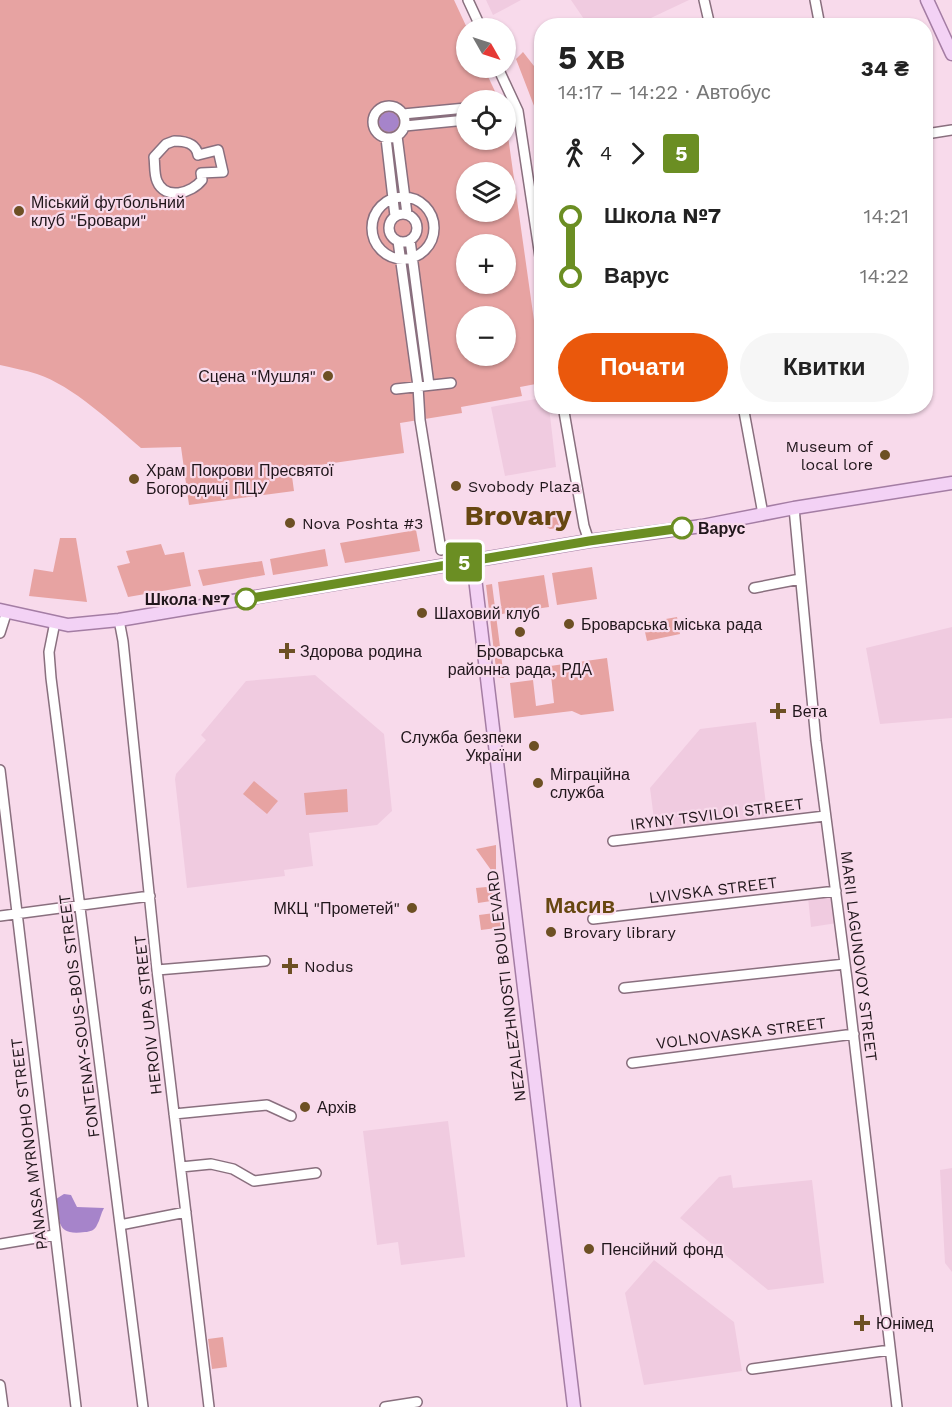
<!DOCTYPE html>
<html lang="uk">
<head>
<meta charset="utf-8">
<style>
  :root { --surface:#fff; --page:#f6f6f6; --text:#222; --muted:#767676; --accent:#ea580c }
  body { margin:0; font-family:"Work Sans",sans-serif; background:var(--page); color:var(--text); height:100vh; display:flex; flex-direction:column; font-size:22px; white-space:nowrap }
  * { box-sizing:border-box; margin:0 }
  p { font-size:20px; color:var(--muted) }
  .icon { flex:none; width:33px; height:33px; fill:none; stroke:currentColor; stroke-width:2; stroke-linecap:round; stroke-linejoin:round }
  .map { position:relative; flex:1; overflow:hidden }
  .sheet { position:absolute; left:534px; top:18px; width:399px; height:396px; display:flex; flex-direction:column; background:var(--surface); border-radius:24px; box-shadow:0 2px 4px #0004 }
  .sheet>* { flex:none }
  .badge { padding:0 12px; border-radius:4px; font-size:21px; line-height:39px }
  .needle { width:39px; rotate:129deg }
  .buttons { position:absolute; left:456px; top:18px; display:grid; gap:12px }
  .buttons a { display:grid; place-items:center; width:60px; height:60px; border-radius:50%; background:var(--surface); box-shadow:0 2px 4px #0004; font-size:30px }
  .map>.badge { position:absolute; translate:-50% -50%; box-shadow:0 0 0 3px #fff }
  .legs { display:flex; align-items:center; gap:9px; height:66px; padding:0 24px; font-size:20px }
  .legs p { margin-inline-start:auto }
  .head { display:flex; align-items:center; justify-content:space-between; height:102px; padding:0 24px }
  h1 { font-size:33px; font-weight:700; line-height:45px }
  .primary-button { display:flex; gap:12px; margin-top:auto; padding:12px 24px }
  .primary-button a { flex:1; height:69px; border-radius:36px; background:var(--accent); color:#fff; font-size:24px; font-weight:700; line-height:69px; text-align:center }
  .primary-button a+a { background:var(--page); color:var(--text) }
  ul { padding:0 24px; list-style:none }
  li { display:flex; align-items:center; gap:21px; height:60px; font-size:22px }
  li i { display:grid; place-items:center; width:9px; height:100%; margin:0 8px; background:currentColor }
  li i::after { content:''; width:15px; height:15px; margin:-8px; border:4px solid; border-radius:50%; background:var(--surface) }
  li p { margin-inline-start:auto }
  li:first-child i { background:linear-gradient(#0000 50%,currentColor 0) }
  li:last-child i { background:linear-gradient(currentColor 50%,#0000 0) }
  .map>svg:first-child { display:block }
</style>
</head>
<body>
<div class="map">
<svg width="952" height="1407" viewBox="0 0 952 1407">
  <rect width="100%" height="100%" fill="#f8daeb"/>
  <path fill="#f0cbe0" d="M 486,0 L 521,0 L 493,15 Z
    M 571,0 L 689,0 L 634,26 L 588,25 Z
    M 541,398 L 542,406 L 549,407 L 556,467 L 505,476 L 491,407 Z
    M 952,627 L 952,718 L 880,724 L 866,648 Z
    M 315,675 L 384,734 L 392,811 L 377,825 L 309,833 L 313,866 L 284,870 L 285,876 L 187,888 L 175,779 L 176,774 L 206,740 L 201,735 L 246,681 Z
    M 756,722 L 768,821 L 656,835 L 650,788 L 700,729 Z
    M 833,894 L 837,923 L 811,927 L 808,897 Z
    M 448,1121 L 465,1257 L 401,1265 L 398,1242 L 377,1245 L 363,1131 Z
    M 952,1168 L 952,1272 L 945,1263 L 940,1170 Z
    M 731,1175 L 733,1188 L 812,1180 L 824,1283 L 768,1290 L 680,1218 L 719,1177 Z
    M 654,1260 L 734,1322 L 742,1371 L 644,1385 L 625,1293 Z"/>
  <path fill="#e7a3a2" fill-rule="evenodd" d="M 0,0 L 454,0 L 467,28 L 466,68 L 484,68 L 499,100 L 466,100 L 466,140 L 506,140 L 506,122 L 541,370 L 541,383 L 520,387 L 522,396 L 461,407 L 462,413 L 400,423 L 404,453 L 291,469 L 294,491 L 189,505 L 181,447 L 141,448 C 112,423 73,386 37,374 C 25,370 12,368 0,365 ZM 466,172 L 506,172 L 506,212 L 466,212 ZM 466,244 L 506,244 L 506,284 L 466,284 ZM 466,316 L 506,316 L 506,356 L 466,356 Z
    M 523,52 L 541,75 L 541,88 L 538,87 L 537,95 L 541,99 L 541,106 L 536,111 L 516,59 Z
    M 553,513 L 563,516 L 567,523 L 565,527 L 550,529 L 545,526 L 545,519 Z
    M 416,530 L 420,551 L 345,563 L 340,543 Z
    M 60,538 L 76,538 L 87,602 L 29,596 L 34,569 L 53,572 Z
    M 161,544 L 165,555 L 184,552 L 191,586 L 128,597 L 117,566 L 130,563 L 126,551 Z
    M 325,549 L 328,566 L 273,575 L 270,559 Z
    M 262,561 L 265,575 L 203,586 L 198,570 Z
    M 592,567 L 597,599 L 557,605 L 552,573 Z
    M 544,575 L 549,607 L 502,614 L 498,582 Z
    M 492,584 L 504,678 L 497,677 L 486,585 Z
    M 677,617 L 680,634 L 647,641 L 643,623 Z
    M 607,658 L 614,711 L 581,715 L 572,711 L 514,718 L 510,683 L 533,680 L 536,706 L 554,703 L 550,666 Z
    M 254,781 L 278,801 L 267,814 L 243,794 Z
    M 347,789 L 348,812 L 306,815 L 304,793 Z
    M 496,845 L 496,877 L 476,849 Z
    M 497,886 L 498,900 L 478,903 L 476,888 Z
    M 502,912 L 504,927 L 481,930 L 479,915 Z
    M 223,1337 L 227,1367 L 212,1369 L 208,1339 Z"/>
  <path fill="#a684ca" d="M379 122a10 10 0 1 1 20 0a10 10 0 1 1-20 0Z
    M 64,1194 L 71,1195 L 77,1207 L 104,1208 C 101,1213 100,1220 97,1225 C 95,1230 90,1232 85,1232 C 56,1236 60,1222 56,1199 Z"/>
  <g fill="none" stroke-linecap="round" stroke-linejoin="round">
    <defs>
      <path id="minor" d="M 468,0 L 481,28
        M 704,0 L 710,26
        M 815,0 L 820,26
        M 498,68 L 518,111 L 542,270
        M373 122a16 16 0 1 1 32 0a16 16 0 1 1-32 0Z
        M 403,114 L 466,108
        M 405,126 L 466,120
        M 926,134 L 952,130
        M 397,136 L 407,214
        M 386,138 L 395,216
        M 174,141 C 185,141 196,143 198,155 L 218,150 L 223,172 L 201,173 L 202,180 C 192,193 165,201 157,181 C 154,174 155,164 154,157 L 166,144 Z
        M372 228a31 31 0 1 1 62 0a31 31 0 1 1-62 0Z
        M389 228a14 14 0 1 1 28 0a14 14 0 1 1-28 0Z
        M 410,240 L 429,385
        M 398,241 L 418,386 L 420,420 L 441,550
        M 396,389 L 451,383
        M 563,406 L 584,526 L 589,541
        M 743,406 L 763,514
        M 794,508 L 816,741 L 847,979 L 897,1407
        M 754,588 L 800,579
        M 119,620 L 123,641 L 157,970 L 209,1407
        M 55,622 L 49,652 L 51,678 L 143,1407
        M 0,633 L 7,611
        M 0,770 L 76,1407
        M 613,841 L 825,816
        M 0,916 L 150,896
        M 593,919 L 836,891
        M 157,970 L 265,961
        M 624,988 L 845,964
        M 632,1063 L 854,1034
        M 174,1114 L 267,1105 L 291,1116
        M 181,1167 L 211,1164 L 233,1169 L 254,1181 L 316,1173
        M 120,1225 L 186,1212
        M 0,1244 L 54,1235
        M 752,1369 L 890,1350
        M 0,1385 L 3,1407
        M 385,1407 L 417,1402"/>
      <path id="major" d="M 927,0 L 952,54
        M 473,561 L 574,1407
        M 0,610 L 68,625 L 119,620 L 589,541 L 702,526 L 794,508 L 952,483"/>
    </defs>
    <use href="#minor" stroke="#896f7e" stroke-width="12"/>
    <use href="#major" stroke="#a47da4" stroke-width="15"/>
    <use href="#minor" stroke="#fff" stroke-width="9"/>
    <use href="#major" stroke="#f3d2f5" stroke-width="12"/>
  </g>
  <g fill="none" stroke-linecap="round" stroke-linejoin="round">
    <defs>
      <path id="line-1" d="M 246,599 L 589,541 L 682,528"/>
    </defs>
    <use href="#line-1" stroke="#fff" stroke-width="14"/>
    <use href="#line-1" stroke="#6b8e23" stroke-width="9"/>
  </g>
  <g fill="#6d5024" stroke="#f8daeb" stroke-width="2">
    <circle cx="19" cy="211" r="6"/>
    <circle cx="328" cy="376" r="6"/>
    <circle cx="885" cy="455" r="6"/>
    <circle cx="134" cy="479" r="6"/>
    <circle cx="456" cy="486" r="6"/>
    <circle cx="290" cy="523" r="6"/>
    <circle cx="422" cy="613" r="6"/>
    <circle cx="569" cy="624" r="6"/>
    <circle cx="520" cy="632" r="6"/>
    <path d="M284 642h6v6h6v6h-6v6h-6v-6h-6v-6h6z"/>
    <path d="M775 702h6v6h6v6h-6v6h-6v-6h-6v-6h6z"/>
    <circle cx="534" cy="746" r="6"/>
    <circle cx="538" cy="783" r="6"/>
    <circle cx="412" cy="908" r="6"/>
    <circle cx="551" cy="932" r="6"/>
    <path d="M287 957h6v6h6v6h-6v6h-6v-6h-6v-6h6z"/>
    <circle cx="305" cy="1107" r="6"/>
    <circle cx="589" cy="1249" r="6"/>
    <path d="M859 1314h6v6h6v6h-6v6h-6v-6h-6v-6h6z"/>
  </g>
  <g fill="#fff" stroke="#6b8e23" stroke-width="3">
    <circle cx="682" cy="528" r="10"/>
    <circle cx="246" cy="599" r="10"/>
  </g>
  <g text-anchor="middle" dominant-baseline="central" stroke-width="4.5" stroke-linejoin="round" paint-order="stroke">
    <g font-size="16" fill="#20161b" stroke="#f8daeb" text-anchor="start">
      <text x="31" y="202">Міський футбольний<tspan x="31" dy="18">клуб "Бровари"</tspan></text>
      <text x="316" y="376" text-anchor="end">Сцена "Мушля"</text>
      <text x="873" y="446" text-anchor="end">Museum of<tspan x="873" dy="18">local lore</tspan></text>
      <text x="146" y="470">Храм Покрови Пресвятої<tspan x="146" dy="18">Богородиці ПЦУ</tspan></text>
      <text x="468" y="486">Svobody Plaza</text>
      <text x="302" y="523">Nova Poshta #3</text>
      <text x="434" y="613">Шаховий клуб</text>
      <text x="581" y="624">Броварська міська рада</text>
      <text x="300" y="651">Здорова родина</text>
      <text x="520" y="651" text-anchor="middle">Броварська<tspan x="520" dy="18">районна рада, РДА</tspan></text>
      <text x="792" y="711">Вета</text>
      <text x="522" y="737" text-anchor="end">Служба безпеки<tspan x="522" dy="18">України</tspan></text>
      <text x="550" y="774">Міграційна<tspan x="550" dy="18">служба</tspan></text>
      <text x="400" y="908" text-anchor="end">МКЦ "Прометей"</text>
      <text x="563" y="932">Brovary library</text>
      <text x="304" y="966">Nodus</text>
      <text x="317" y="1107">Архів</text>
      <text x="601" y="1249">Пенсійний фонд</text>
      <text x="876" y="1323">Юнімед</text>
    </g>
    <g font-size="16" font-weight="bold" fill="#20161b" stroke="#f8daeb" text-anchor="start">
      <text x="698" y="528">Варус</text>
      <text x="230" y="599" text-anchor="end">Школа №7</text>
    </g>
    <g font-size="16" fill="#20161b" stroke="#f8daeb">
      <text transform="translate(717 814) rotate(-7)">IRYNY TSVILOI STREET</text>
      <text transform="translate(713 890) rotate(-7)">LVIVSKA STREET</text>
      <text transform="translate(859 956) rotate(83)">MARII LAGUNOVOY STREET</text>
      <text transform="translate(506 986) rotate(-97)">NEZALEZHNOSTI BOULEVARD</text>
      <text transform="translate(148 1015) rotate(-96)">HEROIV UPA STREET</text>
      <text transform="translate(79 1016) rotate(-97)">FONTENAY-SOUS-BOIS STREET</text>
      <text transform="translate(741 1033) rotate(-7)">VOLNOVASKA STREET</text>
      <text transform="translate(29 1144) rotate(-97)">PANASA MYRNOHO STREET</text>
    </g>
    <g font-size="22" font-weight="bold" fill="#674711" stroke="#f8daeb">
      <text x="580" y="905">Масив</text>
    </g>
    <g font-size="28" font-weight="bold" fill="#674711" stroke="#f8daeb">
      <text x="518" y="515">Brovary</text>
    </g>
  </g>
</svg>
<div class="buttons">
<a><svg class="needle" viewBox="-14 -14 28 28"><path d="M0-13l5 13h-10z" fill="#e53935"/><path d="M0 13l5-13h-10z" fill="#767676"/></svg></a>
<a><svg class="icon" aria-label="locate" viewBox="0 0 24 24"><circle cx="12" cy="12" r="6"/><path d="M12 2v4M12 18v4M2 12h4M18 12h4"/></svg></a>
<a><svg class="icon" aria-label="layers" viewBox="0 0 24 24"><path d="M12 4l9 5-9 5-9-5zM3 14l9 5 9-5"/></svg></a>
<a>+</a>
<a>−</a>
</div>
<b class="badge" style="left:464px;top:562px;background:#6b8e23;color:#fff">5</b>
<section class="sheet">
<div class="head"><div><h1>5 хв</h1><p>14:17 – 14:22 · Автобус</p></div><b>34 ₴</b></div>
<div class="legs"><svg class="icon" aria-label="walk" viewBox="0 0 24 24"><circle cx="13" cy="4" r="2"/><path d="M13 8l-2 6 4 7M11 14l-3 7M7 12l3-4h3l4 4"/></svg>4<svg class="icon" aria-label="forward" viewBox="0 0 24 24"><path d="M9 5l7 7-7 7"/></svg><b class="badge" style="background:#6b8e23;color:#fff">5</b></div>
<ul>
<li><i style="color:#6b8e23"></i><b>Школа №7</b><p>14:21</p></li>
<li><i style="color:#6b8e23"></i><b>Варус</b><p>14:22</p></li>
</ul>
<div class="primary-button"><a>Почати</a><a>Квитки</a></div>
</section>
</div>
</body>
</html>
